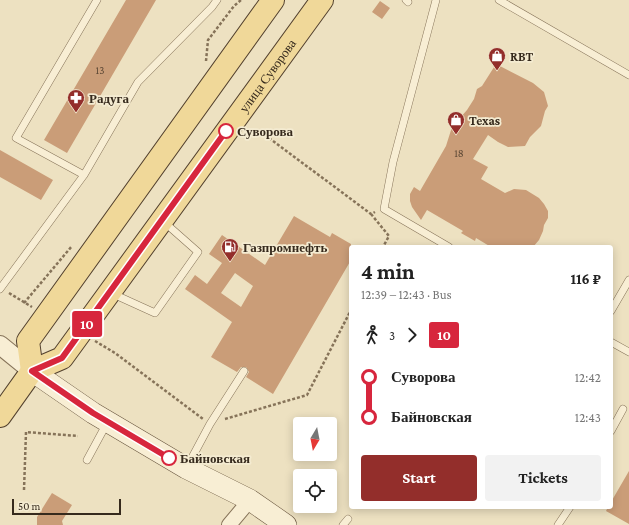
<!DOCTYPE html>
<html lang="en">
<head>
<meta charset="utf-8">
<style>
  :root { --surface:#fff; --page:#f2f2f2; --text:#222; --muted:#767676; --accent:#932e2b }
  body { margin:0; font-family:"Crimson Pro",serif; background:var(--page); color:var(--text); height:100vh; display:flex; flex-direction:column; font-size:15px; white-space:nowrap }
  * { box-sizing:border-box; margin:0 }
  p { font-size:13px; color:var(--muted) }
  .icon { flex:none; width:22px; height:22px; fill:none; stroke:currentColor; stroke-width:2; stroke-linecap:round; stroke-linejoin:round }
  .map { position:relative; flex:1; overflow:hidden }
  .details { position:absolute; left:349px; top:245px; width:264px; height:264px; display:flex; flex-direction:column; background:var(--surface); border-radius:4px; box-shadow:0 2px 10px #0003 }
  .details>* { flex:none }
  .badge { padding:0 8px; border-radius:3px; font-size:14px; line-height:26px }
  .needle { width:26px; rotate:190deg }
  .tools { position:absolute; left:293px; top:417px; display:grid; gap:8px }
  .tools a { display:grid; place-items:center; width:44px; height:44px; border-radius:4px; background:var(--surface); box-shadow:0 2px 10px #0003; font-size:20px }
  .scale { position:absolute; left:12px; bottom:10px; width:109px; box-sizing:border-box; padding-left:4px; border:2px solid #362a1d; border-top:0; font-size:11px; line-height:14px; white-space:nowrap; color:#362a1d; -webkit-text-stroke:3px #f4ebd1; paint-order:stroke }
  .map>.badge { position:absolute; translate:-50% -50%; box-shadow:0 0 0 2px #fff }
  .legs { display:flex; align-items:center; gap:6px; height:44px; padding:0 12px; font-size:13px }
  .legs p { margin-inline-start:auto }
  .overview { display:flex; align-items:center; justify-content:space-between; height:68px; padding:0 12px }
  h1 { font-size:22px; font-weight:700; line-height:30px }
  .primary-button { display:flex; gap:8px; margin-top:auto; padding:8px 12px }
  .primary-button a { flex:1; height:46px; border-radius:4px; background:var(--accent); color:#fff; font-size:16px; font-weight:700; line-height:46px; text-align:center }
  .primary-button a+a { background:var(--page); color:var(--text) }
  ul { padding:0 12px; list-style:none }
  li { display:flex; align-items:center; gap:14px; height:40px; font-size:15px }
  li i { display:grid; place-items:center; width:6px; height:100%; margin:0 5px; background:currentColor }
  li i::after { content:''; width:10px; height:10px; margin:-5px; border:3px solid; border-radius:50%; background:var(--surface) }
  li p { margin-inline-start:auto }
  li:first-child i { background:linear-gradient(#0000 50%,currentColor 0) }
  li:last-child i { background:linear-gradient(currentColor 50%,#0000 0) }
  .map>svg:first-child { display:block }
</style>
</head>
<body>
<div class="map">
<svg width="629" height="525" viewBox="0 0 629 525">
  <rect width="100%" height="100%" fill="#ede1c1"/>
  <path fill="#ca9d78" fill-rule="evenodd" d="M 126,0 L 156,0 L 67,153 L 44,140 Z
    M 380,1 L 390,8 L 382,19 L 372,12 Z
    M 496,64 L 533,83 L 544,92 L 548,106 L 545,111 L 541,126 L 530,137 L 525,146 L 508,147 L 498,142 L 488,135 L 473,159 L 488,167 L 481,179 L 505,193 L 514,189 L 526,190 L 539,198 L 544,204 L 548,211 L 548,218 L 544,225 L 543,231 L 539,240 L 533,247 L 491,247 L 476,238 L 475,241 L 461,233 L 463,231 L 427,210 L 421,220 L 412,207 L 410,201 L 410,194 L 414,187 L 420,191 L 446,146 L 452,127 L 467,110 L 474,99 L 477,89 L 482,86 Z
    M 0,150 L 53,180 L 41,200 L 0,177 Z
    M 294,216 L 330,237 L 332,233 L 351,244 L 351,260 L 273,394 L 246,377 L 249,372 L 246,367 L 241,367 L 237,372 L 211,357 L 232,322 L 185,289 L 195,275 L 207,284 L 222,263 L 209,254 L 222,235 L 265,265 ZM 235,273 L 253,286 L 241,307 L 221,293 Z
    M 629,471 L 629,524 L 606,511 L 608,507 L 611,507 L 611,502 Z
    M 52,493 L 72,505 L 62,521 L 63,525 L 37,525 L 37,517 Z"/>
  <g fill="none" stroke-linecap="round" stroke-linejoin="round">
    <defs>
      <path id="service" d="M 406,0 L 408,2
        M 436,0 L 393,162 L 384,209 L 449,247
        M 499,0 L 629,75
        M 84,175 L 16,138 L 97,0
        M 0,289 L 84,175 L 138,82 L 212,7 L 217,0
        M 111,293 L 155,313 L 198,252 L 164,222
        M 611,311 L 629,280
        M 611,342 L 629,352
        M 611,431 L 623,409
        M 87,460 L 107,423
        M 187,467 L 210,424 L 244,371
        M 343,525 L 348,519
        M 558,525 L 570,507"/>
      <path id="minor" d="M 229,525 L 250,500"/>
      <path id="tertiary" d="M 0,345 L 32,371"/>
      <path id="secondary" d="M 32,371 L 93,413 L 186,468 L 250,500 L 286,525"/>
      <g id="primary">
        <path d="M 32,371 L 28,341 L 273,0"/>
        <path id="s1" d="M 0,416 L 32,371 L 62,358 L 322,0"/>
      </g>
    </defs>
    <use href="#service" stroke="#867359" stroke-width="8"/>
    <use href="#minor" stroke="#867359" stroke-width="16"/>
    <use href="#tertiary" stroke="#867359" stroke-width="20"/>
    <use href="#secondary" stroke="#67543d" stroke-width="22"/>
    <use href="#primary" stroke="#53412e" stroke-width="24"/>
    <path stroke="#867359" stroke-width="2.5" stroke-dasharray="3 2" stroke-linecap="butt" d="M 206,61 L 208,40 L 234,6 L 241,0
      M 269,138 L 371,214 L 375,212
      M 371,214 L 389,236 L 383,247
      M 9,293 L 32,307
      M 24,303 L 72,246
      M 95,341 L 115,353 L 203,419
      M 225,419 L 307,395 L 351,310
      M 24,490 L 26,432 L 78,436"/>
    <use href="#service" stroke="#f8eed4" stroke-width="7"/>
    <use href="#minor" stroke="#f8eed4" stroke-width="14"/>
    <use href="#tertiary" stroke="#f8eed4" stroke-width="18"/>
    <use href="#secondary" stroke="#f8eed4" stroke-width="21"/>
    <use href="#primary" stroke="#f0d899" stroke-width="22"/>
  </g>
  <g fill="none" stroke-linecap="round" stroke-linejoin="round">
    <defs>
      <path id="line-1" d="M 169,458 L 93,413 L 32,371 L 62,358 L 226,131"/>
    </defs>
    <use href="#line-1" stroke="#fff" stroke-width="9"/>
    <use href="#line-1" stroke="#d7263d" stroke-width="6"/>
  </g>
  <defs>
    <symbol id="shop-pin" viewBox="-11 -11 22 30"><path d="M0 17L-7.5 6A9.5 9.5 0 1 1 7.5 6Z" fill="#932e2b" stroke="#f4ebd1"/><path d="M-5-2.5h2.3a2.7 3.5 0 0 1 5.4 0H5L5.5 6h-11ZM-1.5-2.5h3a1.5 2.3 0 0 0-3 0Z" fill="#fff"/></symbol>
    <symbol id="pharmacy-pin" viewBox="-11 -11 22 30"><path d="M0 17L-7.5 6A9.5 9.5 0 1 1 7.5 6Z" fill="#932e2b" stroke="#f4ebd1"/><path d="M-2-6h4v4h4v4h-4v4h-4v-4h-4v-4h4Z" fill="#fff"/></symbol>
    <symbol id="fuel-pin" viewBox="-11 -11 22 30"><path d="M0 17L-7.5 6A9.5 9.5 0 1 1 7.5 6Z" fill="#932e2b" stroke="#f4ebd1"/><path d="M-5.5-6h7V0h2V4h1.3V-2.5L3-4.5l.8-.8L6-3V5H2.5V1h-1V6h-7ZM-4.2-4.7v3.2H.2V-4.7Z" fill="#fff"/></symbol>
  </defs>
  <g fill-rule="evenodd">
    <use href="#shop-pin" x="487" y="46" width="20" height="27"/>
    <use href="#pharmacy-pin" x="66" y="88" width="20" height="27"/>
    <use href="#shop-pin" x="446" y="110" width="20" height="27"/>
    <use href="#fuel-pin" x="220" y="237" width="20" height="27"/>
  </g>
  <g fill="#fff" stroke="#d7263d" stroke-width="2">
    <circle cx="226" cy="131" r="7"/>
    <circle cx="169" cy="458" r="7"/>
  </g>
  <g text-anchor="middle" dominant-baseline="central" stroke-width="3.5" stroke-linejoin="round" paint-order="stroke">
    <g font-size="11" fill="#5b4734">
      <text x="100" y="70">13</text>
      <text x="459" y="153">18</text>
    </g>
    <g font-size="13" font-weight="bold" fill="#362a1d" stroke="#f4ebd1" text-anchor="start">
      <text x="510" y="56">RBT</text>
      <text x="89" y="98">Радуга</text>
      <text x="469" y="120">Texas</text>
      <text x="243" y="247">Газпромнефть</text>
    </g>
    <g font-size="13" fill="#362a1d" stroke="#f4ebd1">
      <text stroke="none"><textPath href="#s1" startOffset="437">улица Суворова</textPath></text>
    </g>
    <g font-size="13" font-weight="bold" fill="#362a1d" stroke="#f4ebd1" text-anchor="start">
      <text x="237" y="131">Суворова</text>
      <text x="180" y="458">Байновская</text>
    </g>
  </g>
</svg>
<div class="tools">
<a><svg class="needle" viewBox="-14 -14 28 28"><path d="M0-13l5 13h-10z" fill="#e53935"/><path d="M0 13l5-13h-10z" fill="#767676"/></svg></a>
<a><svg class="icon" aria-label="locate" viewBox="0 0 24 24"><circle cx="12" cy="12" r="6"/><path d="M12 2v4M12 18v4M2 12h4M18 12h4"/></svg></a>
</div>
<div class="scale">50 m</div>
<b class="badge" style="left:87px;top:324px;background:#d7263d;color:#fff">10</b>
<section class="details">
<div class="overview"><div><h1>4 min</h1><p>12:39 – 12:43 · Bus</p></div><b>116 ₽</b></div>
<div class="legs"><svg class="icon" aria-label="walk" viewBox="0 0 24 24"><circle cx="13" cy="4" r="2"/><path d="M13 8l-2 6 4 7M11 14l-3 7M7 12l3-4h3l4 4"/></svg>3<svg class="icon" aria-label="forward" viewBox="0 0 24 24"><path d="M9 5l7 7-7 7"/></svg><b class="badge" style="background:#d7263d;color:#fff">10</b></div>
<ul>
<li><i style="color:#d7263d"></i><b>Суворова</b><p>12:42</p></li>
<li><i style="color:#d7263d"></i><b>Байновская</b><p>12:43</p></li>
</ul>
<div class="primary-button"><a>Start</a><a>Tickets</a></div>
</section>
</div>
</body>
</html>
